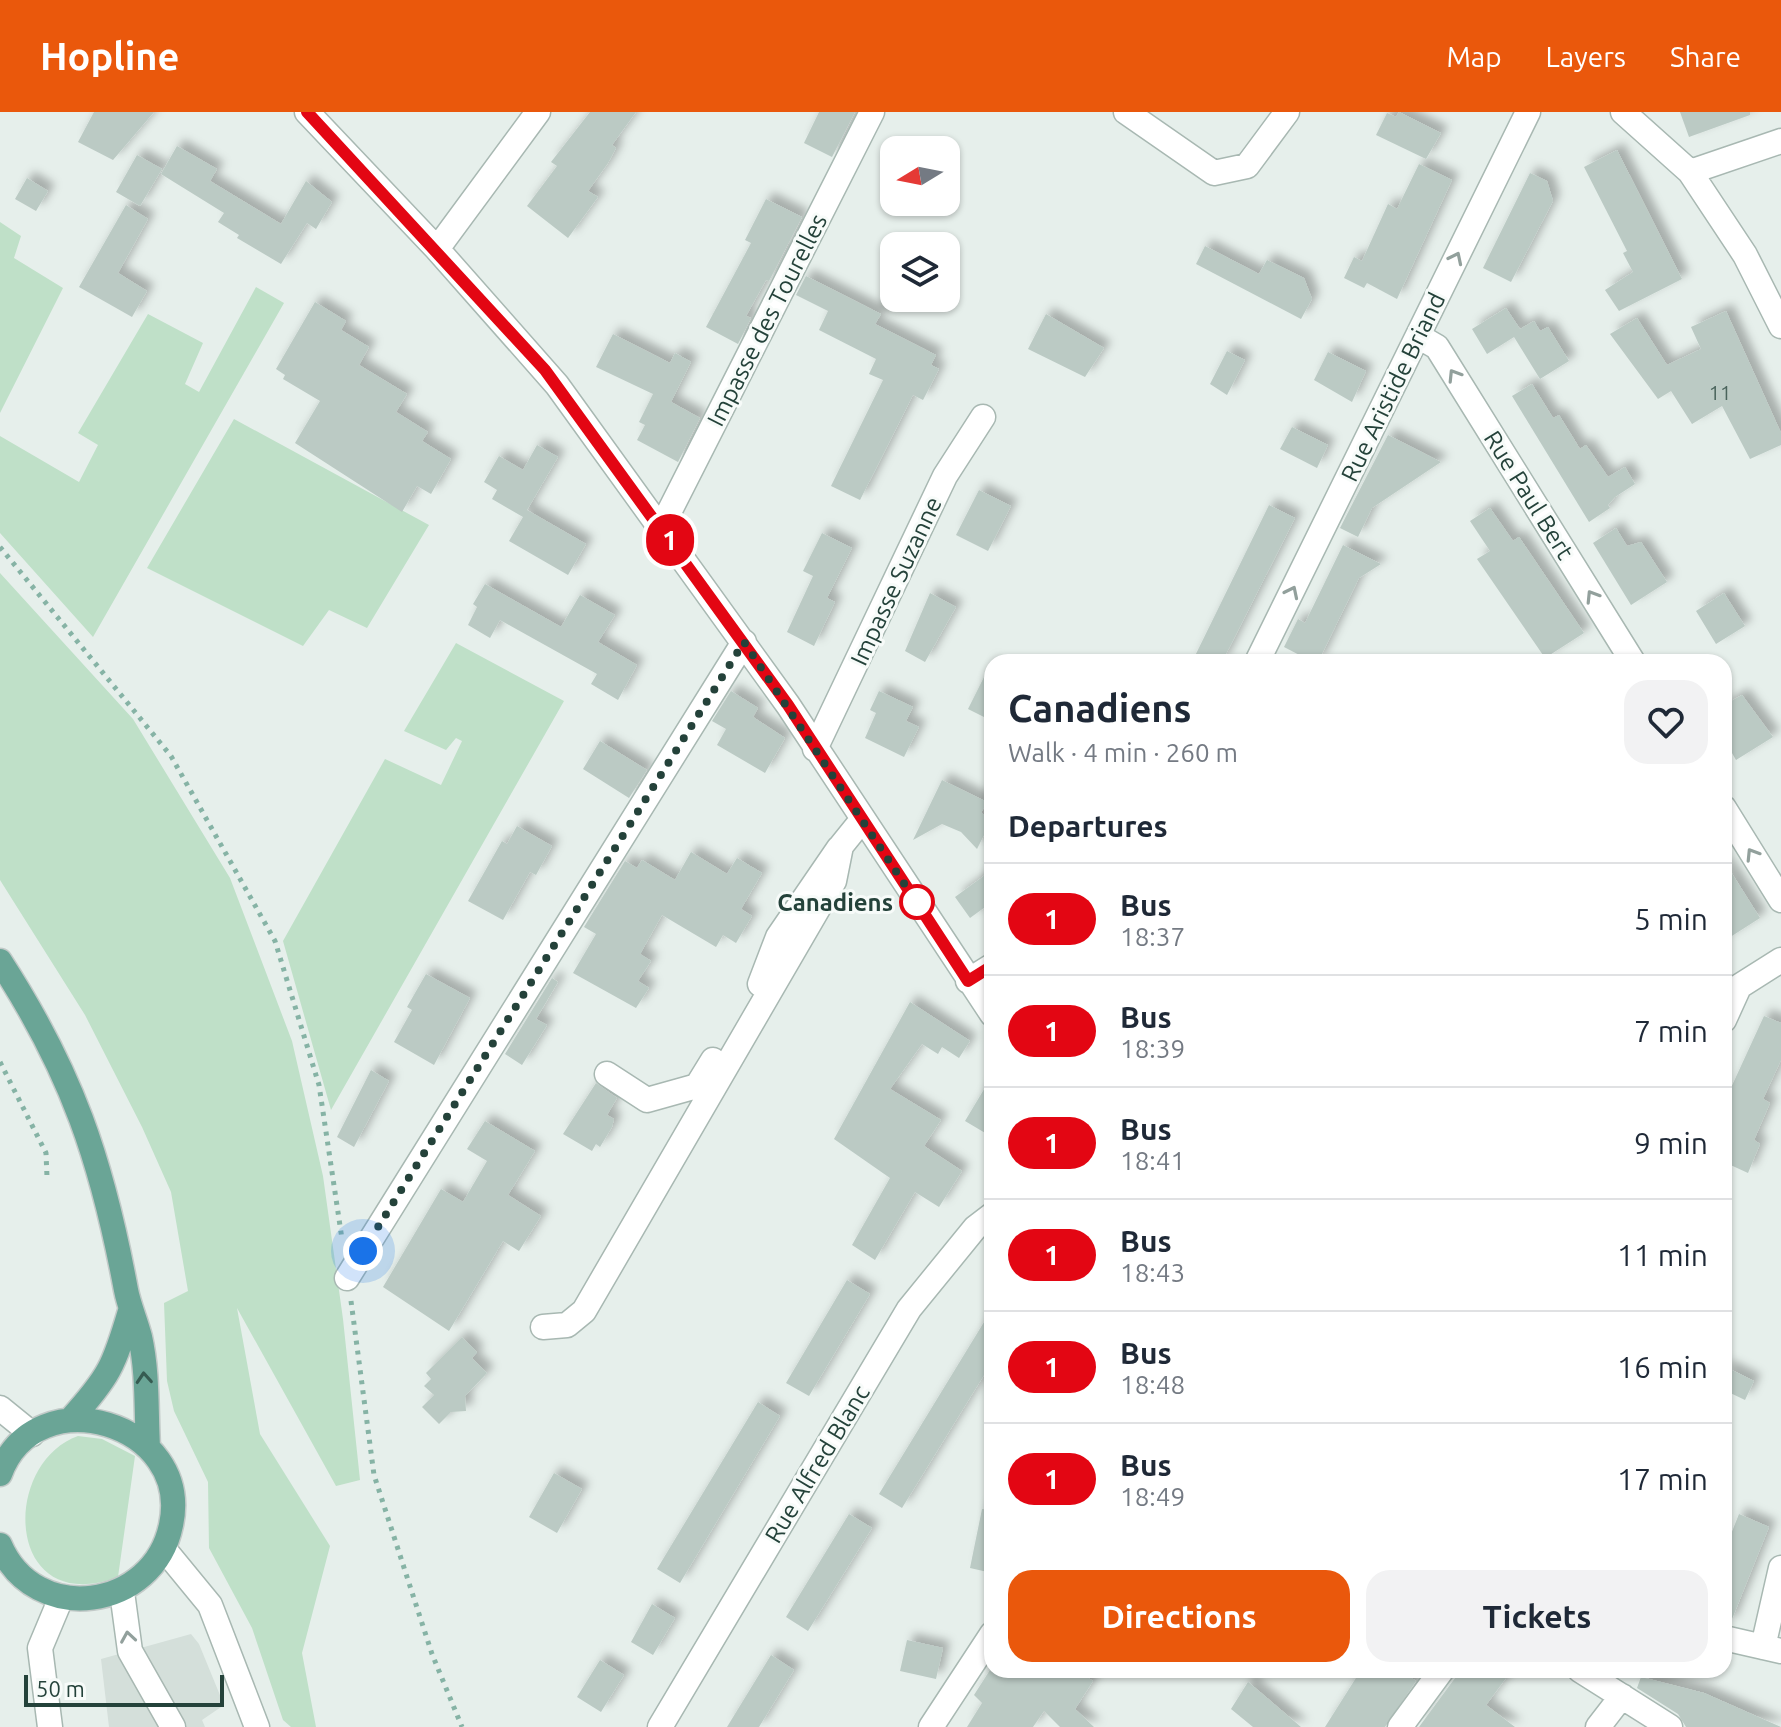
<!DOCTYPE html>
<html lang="en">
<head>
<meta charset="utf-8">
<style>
  :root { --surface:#fff; --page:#f2f2f3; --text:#1f2937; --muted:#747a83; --line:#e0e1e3; --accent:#ea580c }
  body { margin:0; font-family:Ubuntu,sans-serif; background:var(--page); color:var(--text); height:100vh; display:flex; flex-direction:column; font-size:30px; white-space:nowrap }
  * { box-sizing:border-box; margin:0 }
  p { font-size:26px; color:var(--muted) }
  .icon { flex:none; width:44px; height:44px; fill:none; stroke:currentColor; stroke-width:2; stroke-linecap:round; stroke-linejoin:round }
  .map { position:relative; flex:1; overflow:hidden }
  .details { position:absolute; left:984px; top:542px; width:748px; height:1024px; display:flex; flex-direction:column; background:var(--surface); border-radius:24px; box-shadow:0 2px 6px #0004 }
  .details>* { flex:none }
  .badge { padding:0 16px; border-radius:26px; font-size:28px; line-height:52px }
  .needle { width:52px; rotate:260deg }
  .tools { position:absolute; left:880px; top:24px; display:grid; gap:16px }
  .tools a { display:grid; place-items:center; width:80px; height:80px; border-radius:16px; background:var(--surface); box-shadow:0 2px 6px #0004; font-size:40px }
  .scale { position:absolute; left:24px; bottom:20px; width:200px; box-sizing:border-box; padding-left:8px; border:4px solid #24423a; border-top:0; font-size:22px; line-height:28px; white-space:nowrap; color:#24423a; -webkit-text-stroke:6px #f7fbf9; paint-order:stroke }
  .you { position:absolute; width:40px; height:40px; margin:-20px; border:6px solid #fff; border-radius:50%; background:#1a73e8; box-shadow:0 0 0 12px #1a73e833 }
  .map>.badge { position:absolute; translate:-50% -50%; box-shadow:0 0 0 4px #fff }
  h2 { padding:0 24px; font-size:30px; line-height:72px }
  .round { display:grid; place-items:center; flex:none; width:84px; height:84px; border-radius:24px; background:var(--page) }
  .overview { display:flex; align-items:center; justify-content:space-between; height:136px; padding:0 24px }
  h1 { font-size:38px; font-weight:700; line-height:60px }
  .button { display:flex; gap:16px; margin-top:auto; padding:16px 24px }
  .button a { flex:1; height:92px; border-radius:24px; background:var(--accent); color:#fff; font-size:32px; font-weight:700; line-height:92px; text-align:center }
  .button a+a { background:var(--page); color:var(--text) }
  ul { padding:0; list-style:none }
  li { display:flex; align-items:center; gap:24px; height:112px; padding:0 24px; border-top:2px solid var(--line) }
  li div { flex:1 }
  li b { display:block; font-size:30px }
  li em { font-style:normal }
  li .badge { min-width:88px; font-weight:700; text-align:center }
  header { display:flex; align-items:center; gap:48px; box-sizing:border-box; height:112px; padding:0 40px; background:var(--accent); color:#fff }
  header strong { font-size:38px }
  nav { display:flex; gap:44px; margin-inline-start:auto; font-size:28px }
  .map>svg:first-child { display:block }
</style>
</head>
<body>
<header>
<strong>Hopline</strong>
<nav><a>Map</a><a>Layers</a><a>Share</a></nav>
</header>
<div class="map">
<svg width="1781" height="1615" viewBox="0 0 1781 1615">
  <defs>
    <filter id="shadow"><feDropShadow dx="7" dy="-7" stdDeviation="4" flood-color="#0004"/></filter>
  </defs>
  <rect width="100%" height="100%" fill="#e6efeb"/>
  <path fill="#d4dfda" d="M 191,1522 L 199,1532 L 224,1593 L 202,1608 L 205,1615 L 109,1615 L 101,1547 Z"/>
  <path fill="#bfe0c8" d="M 0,110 L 21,124 L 14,146 L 63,176 L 0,301 Z
    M 256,175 L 284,191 L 93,525 L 0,421 L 0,324 L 79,370 L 98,333 L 78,321 L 148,202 L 203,231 L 185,272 L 199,280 Z
    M 234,307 L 429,413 L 367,516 L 329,498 L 303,534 L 147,456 Z
    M 0,461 L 133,607 L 230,766 L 292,929 L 323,1064 L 343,1207 L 360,1368 L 336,1374 L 237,1196 L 260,1322 L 330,1434 L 302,1541 L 316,1615 L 291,1615 L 283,1608 L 252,1516 L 209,1436 L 208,1370 L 174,1299 L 167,1269 L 164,1191 L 188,1179 L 171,1080 L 142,1015 L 85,903 L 0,768 Z
    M 456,531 L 564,589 L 331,998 L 283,829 L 385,647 L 441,673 L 462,629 L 456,626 L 446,638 L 404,619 Z
    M 78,1324 L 102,1327 L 135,1344 L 118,1465 C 5,1507 0,1352 78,1324 Z"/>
  <path fill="#bbcac4" filter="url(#shadow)" d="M 94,0 L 154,0 L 113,48 L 78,30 Z
    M 590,0 L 636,0 L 612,33 L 616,36 L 608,51 L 588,79 L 598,85 L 568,126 L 527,94 L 557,54 L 551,50 Z
    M 819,0 L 855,0 L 832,45 L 804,31 Z
    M 1399,0 L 1441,21 L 1426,47 L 1376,23 L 1387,1 L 1396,5 Z
    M 1680,0 L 1750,0 L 1750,3 L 1689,25 Z
    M 177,34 L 217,57 L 210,69 L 281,112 L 306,69 L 332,90 L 316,117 L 307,111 L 281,152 L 237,126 L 239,123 L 218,110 L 224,101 L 161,62 Z
    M 1617,38 L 1682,167 L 1619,199 L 1605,178 L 1633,160 L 1623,141 L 1627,139 L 1584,55 Z
    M 137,43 L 162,57 L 140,94 L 116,80 Z
    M 1419,52 L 1452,68 L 1397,187 L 1367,171 L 1364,176 L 1344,166 L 1354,145 L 1362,149 L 1388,92 L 1397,97 Z
    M 1530,61 L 1547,69 L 1553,89 L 1511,170 L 1483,156 Z
    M 27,66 L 48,79 L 36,99 L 15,87 Z
    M 766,87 L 802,105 L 769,169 L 766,168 L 746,204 L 751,206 L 738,232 L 706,215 L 751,131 L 745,128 Z
    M 126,93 L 148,107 L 118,161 L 147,179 L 132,205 L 79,175 Z
    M 1205,134 L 1259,162 L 1267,148 L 1304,166 L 1312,187 L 1301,207 L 1196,152 Z
    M 806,164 L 881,202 L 875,212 L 936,243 L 931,253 L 939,257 L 923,288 L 913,283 L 860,388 L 831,374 L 883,268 L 869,262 L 876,247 L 819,218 L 828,199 L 796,183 Z
    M 315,190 L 346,209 L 341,218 L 369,235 L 359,253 L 407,282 L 396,300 L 428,320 L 422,329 L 451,347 L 431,382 L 417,374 L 402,400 L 295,331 L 320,289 L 283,267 L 285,263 L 276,257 Z
    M 1506,196 L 1520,217 L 1534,209 L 1540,219 L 1548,215 L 1569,249 L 1540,267 L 1514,225 L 1487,242 L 1472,217 Z
    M 1726,199 L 1781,321 L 1781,333 L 1750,347 L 1722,294 L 1692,312 L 1671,279 L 1658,287 L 1610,222 L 1637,206 L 1667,253 L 1701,237 L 1691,215 Z
    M 1046,202 L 1104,236 L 1085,265 L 1028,237 Z
    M 613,222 L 670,251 L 675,241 L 691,250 L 671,290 L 700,306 L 678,350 L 637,328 L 645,313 L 639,310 L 653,282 L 596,255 Z
    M 1227,239 L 1245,248 L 1227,283 L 1210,272 Z
    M 1328,240 L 1366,259 L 1352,290 L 1314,268 Z
    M 1532,272 L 1553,306 L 1559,303 L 1580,337 L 1586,333 L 1608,365 L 1625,355 L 1635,372 L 1615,385 L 1608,393 L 1610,396 L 1589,410 L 1512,284 Z
    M 1292,315 L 1328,333 L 1317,356 L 1280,337 Z
    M 1388,323 L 1441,350 L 1372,396 L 1358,425 L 1340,416 Z
    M 537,333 L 558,345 L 527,398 L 586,432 L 568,463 L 509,429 L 523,405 L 492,387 L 497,378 L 484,370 L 499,344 L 523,358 Z
    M 979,378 L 1011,394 L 988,439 L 956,423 Z
    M 1269,393 L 1295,406 L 1222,550 L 1192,550 Z
    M 1490,396 L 1513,429 L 1519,425 L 1584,521 L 1545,546 L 1477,447 L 1490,439 L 1470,409 Z
    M 1616,416 L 1627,434 L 1641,430 L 1667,470 L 1631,493 L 1593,431 Z
    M 822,421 L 852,436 L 827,486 L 835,490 L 814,534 L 787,520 L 813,464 L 803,459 Z
    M 1343,433 L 1381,452 L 1359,466 L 1318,550 L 1313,550 L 1284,535 L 1298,507 L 1305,511 Z
    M 485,472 L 561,515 L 580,483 L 615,503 L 598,530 L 637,553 L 618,588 L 591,572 L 597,562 L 500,508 L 490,526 L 468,513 L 477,495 L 473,492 Z
    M 930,481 L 956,495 L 925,550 L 905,539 Z
    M 1724,481 L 1745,514 L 1716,532 L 1696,499 Z
    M 992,549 L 992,609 L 968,597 Z
    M 731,579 L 758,596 L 753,605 L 785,626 L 765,661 L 717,633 L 726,617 L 712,609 Z
    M 879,579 L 913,595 L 906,609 L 919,615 L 904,645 L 865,626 L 876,601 L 870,598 Z
    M 1742,583 L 1773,625 L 1736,648 L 1724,627 L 1724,593 Z
    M 600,629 L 647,658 L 629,686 L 583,657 Z
    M 942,668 L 987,690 L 981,701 L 992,707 L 977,737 L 961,720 L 942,712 L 913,728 Z
    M 517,714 L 552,734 L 536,763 L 530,760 L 503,808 L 468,789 L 502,729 L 507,732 Z
    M 691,740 L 727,762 L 737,746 L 762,761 L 741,797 L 752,804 L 736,831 L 723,823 L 716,835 L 662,803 L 640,842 L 651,849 L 638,869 L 649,876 L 636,896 L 573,861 L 596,822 L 584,815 L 625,749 L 637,756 L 642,748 L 675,768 Z
    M 1724,749 L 1760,806 L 1724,829 Z
    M 992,758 L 992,790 L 970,806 L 955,785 Z
    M 426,862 L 470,886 L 434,953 L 394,930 L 412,898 L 407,895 Z
    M 552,866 L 558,870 L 536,907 L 547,913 L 522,953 L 505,942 Z
    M 910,890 L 970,929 L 959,946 L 942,935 L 938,942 L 922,932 L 890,977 L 941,1008 L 924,1034 L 962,1059 L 939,1095 L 915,1080 L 875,1148 L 852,1133 L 890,1066 L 834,1027 Z
    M 1764,904 L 1781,911 L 1781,948 L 1763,987 L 1770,991 L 1754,1028 L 1760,1032 L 1748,1061 L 1724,1050 L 1724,991 Z
    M 371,958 L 389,969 L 354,1035 L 337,1025 Z
    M 992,964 L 992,1025 L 965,1009 Z
    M 596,971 L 617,986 L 607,1003 L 614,1007 L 612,1015 L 600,1035 L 596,1032 L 592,1039 L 563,1022 Z
    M 485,1009 L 535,1039 L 508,1083 L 541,1104 L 519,1139 L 503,1129 L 449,1219 L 383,1175 L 441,1077 L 463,1090 L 487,1049 L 467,1037 Z
    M 847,1168 L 870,1182 L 809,1284 L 786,1271 Z
    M 992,1197 L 992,1250 L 902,1396 L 879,1382 Z
    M 462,1225 L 477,1240 L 472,1246 L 487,1261 L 465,1284 L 466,1299 L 451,1300 L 439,1312 L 422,1295 L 434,1283 L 424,1274 L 431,1267 L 426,1261 Z
    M 1724,1254 L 1754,1269 L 1745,1288 L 1724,1278 Z
    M 758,1290 L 780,1304 L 680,1471 L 657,1457 Z
    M 554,1361 L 582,1377 L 557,1421 L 529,1405 Z
    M 982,1397 L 992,1398 L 992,1461 L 970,1456 Z
    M 849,1402 L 872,1416 L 808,1519 L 786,1505 Z
    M 1739,1402 L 1769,1415 L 1730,1512 L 1724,1511 L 1724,1440 Z
    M 652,1492 L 675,1506 L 653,1543 L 631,1530 Z
    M 907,1528 L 943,1536 L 936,1567 L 900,1559 Z
    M 771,1543 L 794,1558 L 759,1615 L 727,1615 Z
    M 600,1548 L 624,1563 L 601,1600 L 577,1585 Z
    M 990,1558 L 1076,1558 L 1093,1569 L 1075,1597 L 1094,1615 L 1060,1615 L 1044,1599 L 1033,1615 L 967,1615 L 982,1591 L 974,1583 Z
    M 1361,1558 L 1400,1558 L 1416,1569 L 1385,1615 L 1325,1615 Z
    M 1461,1558 L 1512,1558 L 1486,1593 L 1515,1615 L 1419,1615 Z
    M 1641,1565 L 1704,1581 L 1781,1615 L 1686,1615 L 1678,1602 L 1637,1576 Z
    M 1248,1570 L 1260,1580 L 1301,1615 L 1253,1615 L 1231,1597 Z"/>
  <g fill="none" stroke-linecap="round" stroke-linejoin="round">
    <defs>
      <path id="minor" d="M 307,0 L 437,137 L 557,273 L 788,593 L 992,902
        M 1126,0 L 1214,61 L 1247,54 L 1287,0
        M 1623,0 L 1690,60 L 1745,143 L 1781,214
        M 1690,60 L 1781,29
        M 437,137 L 538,0
        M 1418,224 L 1437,235 L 1633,550
        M 661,416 L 872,0
        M 1257,550 L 1528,0
        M 815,637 L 945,364 L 983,305
        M 1724,696 L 1781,788
        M 968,869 L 992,854
        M 760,872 L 778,825 L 839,736
        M 1724,884 L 1781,848
        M 1724,908 L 1739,875
        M 607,962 L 647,988 L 697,974 L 713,948
        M 347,1166 L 744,530
        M 543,1215 L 567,1213 L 584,1199 L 834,769 L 841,734 L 862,708
        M 0,1296 L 32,1322
        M 164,1437 L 210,1493 L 257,1615
        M 122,1480 L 130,1539 L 173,1615
        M 1724,1526 L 1781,1539
        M 1763,1535 L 1781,1456
        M 1580,1558 L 1670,1615
        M 50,1615 L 40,1536 L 61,1486
        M 660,1615 L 909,1197 L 975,1116 L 992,1103
        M 931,1615 L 992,1522
        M 1400,1615 L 1442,1558
        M 1598,1615 L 1622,1584"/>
      <path id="major" d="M 0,849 C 72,960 102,1049 126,1178 C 129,1194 136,1209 140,1225 C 148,1260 146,1299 148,1335
        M 70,1308 C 109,1265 114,1254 130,1199
        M 0,1362 C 36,1264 193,1311 171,1413 C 154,1498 35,1515 0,1433"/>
    </defs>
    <use href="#minor" stroke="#a8b8b2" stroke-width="27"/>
    <use href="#major" stroke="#c2cac8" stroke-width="27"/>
    <path stroke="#86b3a5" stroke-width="5" stroke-dasharray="4 6" stroke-linecap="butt" d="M 0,435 L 171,644 L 275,829 L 319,973 L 342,1127
      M 0,950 L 46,1041 L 47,1065
      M 351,1189 L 374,1363 L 432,1542 L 462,1615"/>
    <use href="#minor" stroke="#fff" stroke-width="24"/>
    <use href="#major" stroke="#6aa596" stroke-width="24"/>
  </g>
  <defs><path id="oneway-chevron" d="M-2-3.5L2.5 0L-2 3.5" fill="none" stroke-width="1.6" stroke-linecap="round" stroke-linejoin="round" transform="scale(2)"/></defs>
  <g stroke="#92a09c">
    <use href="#oneway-chevron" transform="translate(1456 146) rotate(-64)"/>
    <use href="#oneway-chevron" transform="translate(1454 263) rotate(-122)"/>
    <use href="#oneway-chevron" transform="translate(1292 480) rotate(-64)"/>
    <use href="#oneway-chevron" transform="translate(1592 484) rotate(-122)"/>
    <use href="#oneway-chevron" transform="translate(1752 742) rotate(-122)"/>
    <use href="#oneway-chevron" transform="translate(128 1525) rotate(-99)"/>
  </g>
  <use stroke="#365b51" href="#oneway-chevron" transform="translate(144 1266) rotate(-94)"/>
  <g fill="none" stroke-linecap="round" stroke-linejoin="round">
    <defs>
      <path id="line" d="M 307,0 L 545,258 L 788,593 L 968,869 L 992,854"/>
    </defs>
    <use href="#line" stroke="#fff" stroke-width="18"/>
    <use href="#line" stroke="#e30613" stroke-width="12"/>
    <path stroke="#24423a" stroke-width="8" stroke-dasharray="0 14.4" d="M 363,1139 L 744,530 L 921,797 L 917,790"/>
  </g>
  <circle fill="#fff" stroke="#e30613" stroke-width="4" cx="917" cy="790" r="16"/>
  <g text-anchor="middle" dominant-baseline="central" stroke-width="6" stroke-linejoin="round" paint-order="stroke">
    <g font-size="20" fill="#4a645c">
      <text x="1720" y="280">11</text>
    </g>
    <g font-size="24" fill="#24423a" stroke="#f7fbf9">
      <text transform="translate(767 208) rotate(-63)">Impasse des Tourelles</text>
      <text transform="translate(1393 275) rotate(-64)">Rue Aristide Briand</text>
      <text transform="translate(1529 383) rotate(58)">Rue Paul Bert</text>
      <text transform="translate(896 469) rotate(-65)">Impasse Suzanne</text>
      <text transform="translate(817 1352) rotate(-59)">Rue Alfred Blanc</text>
    </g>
    <g font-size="24" font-weight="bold" fill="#24423a" stroke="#f7fbf9" text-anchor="end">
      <text x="893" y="790">Canadiens</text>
    </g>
  </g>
</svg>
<div class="tools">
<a><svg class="needle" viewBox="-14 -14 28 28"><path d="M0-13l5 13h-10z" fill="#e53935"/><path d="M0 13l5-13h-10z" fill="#747a83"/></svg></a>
<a><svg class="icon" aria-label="layers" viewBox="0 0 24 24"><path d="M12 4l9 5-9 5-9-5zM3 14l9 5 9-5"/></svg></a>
</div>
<div class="scale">50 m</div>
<div class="you" style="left:363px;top:1139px"></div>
<b class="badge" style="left:670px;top:428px;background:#e30613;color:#fff">1</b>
<section class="details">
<div class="overview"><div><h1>Canadiens</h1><p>Walk · 4 min · 260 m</p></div><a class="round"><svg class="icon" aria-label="heart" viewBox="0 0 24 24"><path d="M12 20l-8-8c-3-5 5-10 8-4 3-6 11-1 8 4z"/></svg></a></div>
<h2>Departures</h2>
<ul>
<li><span class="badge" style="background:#e30613;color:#fff">1</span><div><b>Bus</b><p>18:37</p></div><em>5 min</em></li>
<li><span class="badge" style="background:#e30613;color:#fff">1</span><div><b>Bus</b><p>18:39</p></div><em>7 min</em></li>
<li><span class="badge" style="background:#e30613;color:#fff">1</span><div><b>Bus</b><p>18:41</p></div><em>9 min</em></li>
<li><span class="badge" style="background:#e30613;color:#fff">1</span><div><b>Bus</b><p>18:43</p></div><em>11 min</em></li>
<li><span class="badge" style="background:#e30613;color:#fff">1</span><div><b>Bus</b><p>18:48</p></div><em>16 min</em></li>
<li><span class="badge" style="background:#e30613;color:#fff">1</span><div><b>Bus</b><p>18:49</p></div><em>17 min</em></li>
</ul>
<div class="button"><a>Directions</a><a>Tickets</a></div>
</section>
</div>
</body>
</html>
